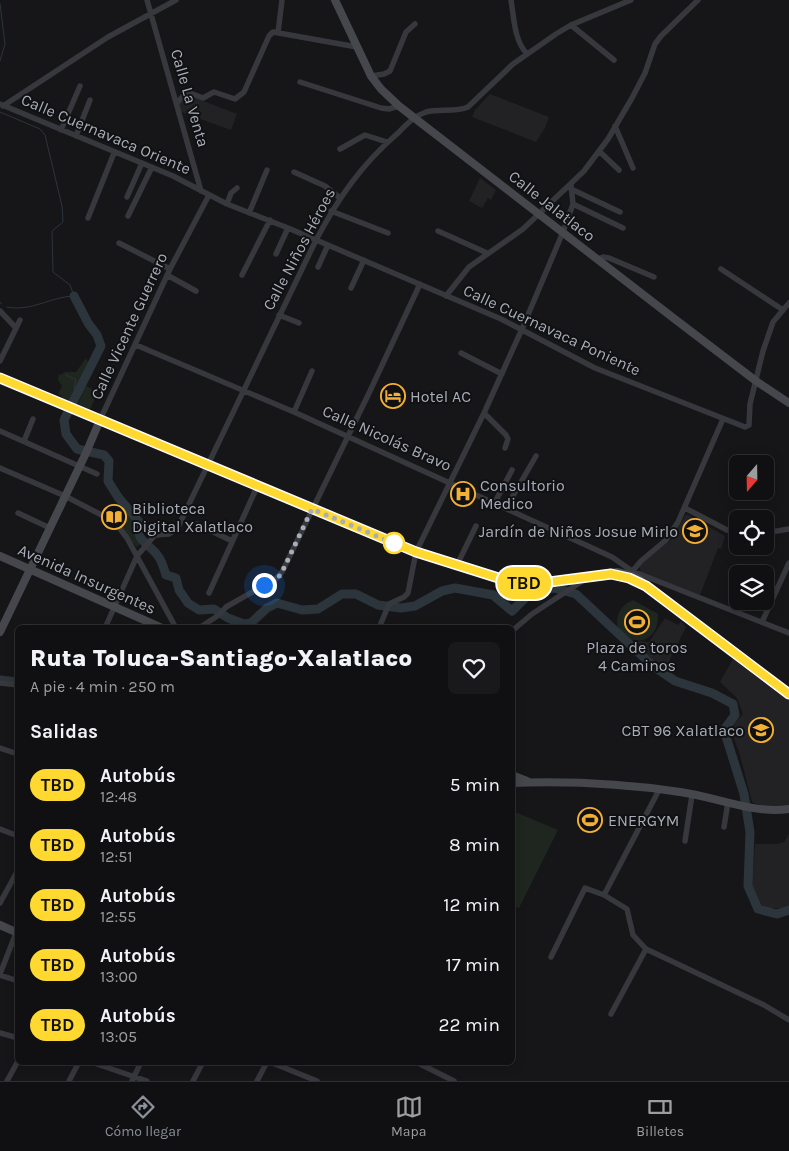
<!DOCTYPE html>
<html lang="es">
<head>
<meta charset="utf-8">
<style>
  :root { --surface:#101012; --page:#19191b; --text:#f1f3f6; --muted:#9c9d9f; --line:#303032; --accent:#8c9099 }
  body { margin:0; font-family:Karla,sans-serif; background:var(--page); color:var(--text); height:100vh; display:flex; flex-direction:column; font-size:19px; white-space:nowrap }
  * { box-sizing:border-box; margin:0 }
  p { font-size:16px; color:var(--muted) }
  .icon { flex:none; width:28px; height:28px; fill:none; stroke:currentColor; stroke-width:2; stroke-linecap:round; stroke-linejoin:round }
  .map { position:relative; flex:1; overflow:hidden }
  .side { position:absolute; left:15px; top:625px; width:500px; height:440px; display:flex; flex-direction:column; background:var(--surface); border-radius:8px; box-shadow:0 2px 12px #0003,0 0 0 1px var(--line) }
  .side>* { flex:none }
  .badge { padding:0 10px; border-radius:16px; font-size:18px; line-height:32px }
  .needle { width:32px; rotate:200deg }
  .controls { position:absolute; left:729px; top:455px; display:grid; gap:10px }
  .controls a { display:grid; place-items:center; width:45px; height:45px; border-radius:8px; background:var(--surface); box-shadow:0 2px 12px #0003,0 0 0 1px var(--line); font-size:25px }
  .you { position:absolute; width:25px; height:25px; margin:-12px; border:4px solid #fff; border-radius:50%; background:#1a73e8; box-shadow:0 0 0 8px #1a73e833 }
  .map>.badge { position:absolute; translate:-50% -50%; box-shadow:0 0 0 2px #fff }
  h2 { padding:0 15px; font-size:19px; line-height:45px }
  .round { display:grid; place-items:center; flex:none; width:52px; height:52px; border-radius:8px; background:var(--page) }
  .headline { display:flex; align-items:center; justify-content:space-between; height:85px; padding:0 15px }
  h1 { font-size:24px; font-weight:800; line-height:38px }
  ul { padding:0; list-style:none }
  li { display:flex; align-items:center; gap:15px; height:60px; padding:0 15px }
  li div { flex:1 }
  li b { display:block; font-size:19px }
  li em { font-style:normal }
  li .badge { min-width:55px; font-weight:700; text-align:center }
  .menu { display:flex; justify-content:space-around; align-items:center; height:70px; border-top:1px solid var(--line); background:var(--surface); font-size:14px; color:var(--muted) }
  .menu a { display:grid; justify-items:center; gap:2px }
  .menu .active { color:var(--accent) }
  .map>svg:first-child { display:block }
</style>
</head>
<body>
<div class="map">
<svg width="789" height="1081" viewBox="0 0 789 1081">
  <rect width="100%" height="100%" fill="#161618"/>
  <path fill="#222225" d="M 490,94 L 549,117 L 545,128 L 536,142 L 472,117 L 475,110 Z
    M 188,95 L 237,114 L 231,130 L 181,112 L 178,105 Z
    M 480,178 L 496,190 L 491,200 L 488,198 L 482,208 L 469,201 Z
    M 686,514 L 725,536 L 721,549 L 718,548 L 700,595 L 641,573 L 639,564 L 671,540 Z
    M 665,618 L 678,625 L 681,621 L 686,627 L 663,674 L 632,650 L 636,641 L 649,642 Z
    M 733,659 L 789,700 L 789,806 L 762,807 L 752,802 L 740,755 L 733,736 L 734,724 L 743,714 L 737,698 L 720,682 Z
    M 789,834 L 789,907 L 785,908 L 768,908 L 759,905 L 752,889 L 755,844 L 777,844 L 784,842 Z"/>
  <path fill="#1e261f" d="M 86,358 L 89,364 L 70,405 L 59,400 L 62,396 L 58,394 L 62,386 L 58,380 L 59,374 L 61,375 L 65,372 L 76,372 Z
    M 86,386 L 98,392 L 90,410 L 78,404 Z
    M 126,511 C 135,519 138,523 135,535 L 141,544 L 136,547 L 116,519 Z
    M 633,600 L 658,614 C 659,657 606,641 619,613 C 622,606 627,603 633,600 Z
    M 513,811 L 558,830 L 519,908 L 513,905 Z"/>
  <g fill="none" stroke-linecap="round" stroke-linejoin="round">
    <path stroke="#2c353c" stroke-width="1" d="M 0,4 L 5,44 L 0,61
      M 0,112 L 40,129 L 45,135 L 62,206 L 63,222 L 52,231 L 53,272 L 70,285 L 74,296 C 50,297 31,312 7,307
      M 0,302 L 2,304
      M 66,375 L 76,380 L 74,389
      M 71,395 L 73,400"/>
    <path stroke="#2c353c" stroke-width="9" d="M 74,296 L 88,323 L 97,335 L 101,346 L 64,420 L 66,434 L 77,449 L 104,455 L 109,461 L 108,481 L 118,497 L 139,522 C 135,542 148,542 158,556 C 162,561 164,569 166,575 L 176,578 L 179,590 L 188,603 L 199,610 L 214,609 L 228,618 L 244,624 L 251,623 L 267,608 L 277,603 L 302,610 L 318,609 L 342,594 L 356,594 L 378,605 L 401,608 L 415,606 L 442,591 L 455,588 L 493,595 L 512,611 L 529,594 L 543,589 L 554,588 L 576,594 L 653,666 L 675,681 L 712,693 L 733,704 L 735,715 L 724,730 L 744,794 L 750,832 L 748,886 L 758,909 L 777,914 L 789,910
      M 0,680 L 18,682"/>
    <path stroke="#37383d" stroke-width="5.5" d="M 147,0 L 201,191
      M 511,0 C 514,18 514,40 527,54
      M 571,25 L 614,60
      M 278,33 L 282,0
      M 371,76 L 384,74 L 390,71 L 406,32 L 415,24
      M 300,82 L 381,108 L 389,109 L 399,106
      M 177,103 L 183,96 L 190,93 L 203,98 L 214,92 L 235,99 L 244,92 L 269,36 L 273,32 L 357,47
      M 0,104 L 173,176 L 227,204 L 288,228 L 501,319 L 595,368 L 745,427 L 749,425 L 750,404 L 763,351 L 773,322 L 789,303
      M 3,106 L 108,37 L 176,0
      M 615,126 L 633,168
      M 61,130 L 80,86
      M 76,136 L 90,100
      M 340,149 L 365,135 L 387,142
      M 599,151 L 619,170
      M 294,172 L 325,186 L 340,198
      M 571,189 L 620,212
      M 127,197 L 142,163
      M 227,204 L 231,193 L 237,188
      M 573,204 L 623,228
      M 331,211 L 388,233
      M 249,213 L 267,170
      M 128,216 L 152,167
      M 88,218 L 114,153
      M 438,231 L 487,253
      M 119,243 L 170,269
      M 276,254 L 288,228
      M 598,259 L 603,257 L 609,258 L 654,277
      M 318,267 L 328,245
      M 721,269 L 783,310
      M 167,275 L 196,291
      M 242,275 L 270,220
      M 351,288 L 364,260
      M 446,296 L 469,267 L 523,229 L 584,171 L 608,139 L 632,98 L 645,73 L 655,44 L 661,36 L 698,0
      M 0,311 L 16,328
      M 279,315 L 299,323
      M 136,345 L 294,412 L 612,557 L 632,571 L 789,633
      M 461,353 L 502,374
      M 0,361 L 20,320
      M 294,412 L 312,371
      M 484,413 L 506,435 L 508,439 L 505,448
      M 100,420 L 170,269 L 209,195
      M 0,431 L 97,474
      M 24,441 L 33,419
      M 0,468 L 65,496 L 115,522 L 127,538 L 176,628
      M 495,502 L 512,470
      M 506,508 L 536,456
      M 685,508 L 727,530 L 738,532
      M 18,513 L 50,528
      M 197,524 L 232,541
      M 765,533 L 789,529
      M 457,565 L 476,526
      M 631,573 L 641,561 L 666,540 L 678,522 L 723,419
      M 209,593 L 257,487
      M 762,622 L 789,563
      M 105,628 L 137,556 L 155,535 L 169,534 L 177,529 L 316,240 C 339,197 361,165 398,133 C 406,125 414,116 426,112 C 439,108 455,113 468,107 L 513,64 L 556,34 L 571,25 L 631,0
      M 199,628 L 219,615 L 226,607 L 277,578 L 282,572 L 370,391 L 420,284
      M 379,628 L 389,604 L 404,597 L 408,593 L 416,552 L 484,413 L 522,329 L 563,232 L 573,204 L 571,185
      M 512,631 L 532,614 L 590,576
      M 0,683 L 18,685
      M 0,748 L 18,754
      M 724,827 L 728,802
      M 0,829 L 18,836
      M 685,841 L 692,795
      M 604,895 L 659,790
      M 0,903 L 18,870
      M 551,957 L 585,888 L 604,895 L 627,909 L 633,935 L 646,949 L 764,1005 L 789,1020
      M 0,974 L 16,933
      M 0,975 L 18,981
      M 611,1014 L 646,949
      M 0,1033 L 18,1038
      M 91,1062 L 147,1081
      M 270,1062 L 317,1081
      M 416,1062 L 454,1081
      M 7,1081 L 18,1061
      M 69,1081 L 79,1062
      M 132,1081 L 141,1062
      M 193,1081 L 203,1062
      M 257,1081 L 267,1062"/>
    <path stroke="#45474d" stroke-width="8" d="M 335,0 L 371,76 L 381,89 L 399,106 L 676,320 L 756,381 L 789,403
      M 0,378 L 416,552 L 508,581 L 534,584 L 617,572 L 633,576 L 639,579 L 646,587
      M 0,556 L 162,628
      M 644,585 L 789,694
      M 0,632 L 86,453 L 100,420
      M 512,775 L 527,781
      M 512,783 C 568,781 626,784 680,792 C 717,797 752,814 789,809
      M 0,925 L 18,933"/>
  </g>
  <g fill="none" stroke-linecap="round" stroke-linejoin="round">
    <defs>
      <path id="line" d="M 0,378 L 416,552 L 508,581 L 534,584 L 611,574 L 629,578 L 646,586 L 789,694"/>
    </defs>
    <use href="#line" stroke="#fff" stroke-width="11"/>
    <use href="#line" stroke="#ffd92f" stroke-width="8"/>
    <path stroke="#a8adb8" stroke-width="5" stroke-dasharray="0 9" d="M 264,585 L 278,578 L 282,572 L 312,509 L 396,544 L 394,543"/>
  </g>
  <defs>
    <symbol id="hotel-ring" viewBox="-11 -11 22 22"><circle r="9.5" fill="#111113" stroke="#f2b134" stroke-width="1.5"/><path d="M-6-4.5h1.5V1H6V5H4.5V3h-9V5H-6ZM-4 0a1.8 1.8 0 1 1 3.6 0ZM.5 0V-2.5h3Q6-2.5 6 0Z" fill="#f2b134"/></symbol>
    <symbol id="hospital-ring" viewBox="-11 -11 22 22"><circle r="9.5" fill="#111113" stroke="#f2b134" stroke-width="1.5"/><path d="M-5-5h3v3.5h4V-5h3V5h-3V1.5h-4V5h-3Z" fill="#f2b134"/></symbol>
    <symbol id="library-ring" viewBox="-11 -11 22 22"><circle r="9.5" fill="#111113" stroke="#f2b134" stroke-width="1.5"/><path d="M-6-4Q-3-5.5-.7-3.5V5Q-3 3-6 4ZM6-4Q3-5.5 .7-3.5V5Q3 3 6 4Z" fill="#f2b134"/></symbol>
    <symbol id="school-ring" viewBox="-11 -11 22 22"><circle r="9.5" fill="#111113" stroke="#f2b134" stroke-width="1.5"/><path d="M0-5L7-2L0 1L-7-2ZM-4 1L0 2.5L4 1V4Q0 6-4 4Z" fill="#f2b134"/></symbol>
    <symbol id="stadium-ring" viewBox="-11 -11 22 22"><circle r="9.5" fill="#111113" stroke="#f2b134" stroke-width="1.5"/><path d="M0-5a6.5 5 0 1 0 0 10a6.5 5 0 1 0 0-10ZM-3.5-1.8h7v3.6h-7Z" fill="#f2b134"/></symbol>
  </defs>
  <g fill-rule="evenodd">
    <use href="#hotel-ring" x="379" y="382" width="28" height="28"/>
    <use href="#hospital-ring" x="449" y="480" width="28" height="28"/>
    <use href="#library-ring" x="100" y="503" width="28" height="28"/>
    <use href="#school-ring" x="681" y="517" width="28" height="28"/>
    <use href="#stadium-ring" x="623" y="608" width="28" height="28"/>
    <use href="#school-ring" x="747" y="716" width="28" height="28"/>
    <use href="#stadium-ring" x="576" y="806" width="28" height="28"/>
  </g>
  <circle fill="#fff" stroke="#ffd92f" stroke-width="2.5" cx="394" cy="543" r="10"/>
  <g text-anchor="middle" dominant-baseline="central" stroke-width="4" stroke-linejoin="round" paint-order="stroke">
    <g font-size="16" fill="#a8adb8" stroke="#111113">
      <text transform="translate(190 98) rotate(74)">Calle La Venta</text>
      <text transform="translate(106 134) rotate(23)">Calle Cuernavaca Oriente</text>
      <text transform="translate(552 206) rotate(38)">Calle Jalatlaco</text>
      <text transform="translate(299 249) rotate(-62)">Calle Niños Héroes</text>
      <text transform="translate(129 326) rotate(-65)">Calle Vicente Guerrero</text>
      <text transform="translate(552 330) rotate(25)">Calle Cuernavaca Poniente</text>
      <text transform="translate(387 438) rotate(24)">Calle Nicolás Bravo</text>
      <text transform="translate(87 579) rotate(24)">Avenida Insurgentes</text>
    </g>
    <g font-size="16" fill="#a8adb8" stroke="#111113" text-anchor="start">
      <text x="410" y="396">Hotel AC</text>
      <text x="480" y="485">Consultorio<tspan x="480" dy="18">Medico</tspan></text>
      <text x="132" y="508">Biblioteca<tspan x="132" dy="18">Digital Xalatlaco</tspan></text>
      <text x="678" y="531" text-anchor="end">Jardín de Niños Josue Mirlo</text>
      <text x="637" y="647" text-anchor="middle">Plaza de toros<tspan x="637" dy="18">4 Caminos</tspan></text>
      <text x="744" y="730" text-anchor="end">CBT 96 Xalatlaco</text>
      <text x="608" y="820">ENERGYM</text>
    </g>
  </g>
</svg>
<div class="controls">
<a><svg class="needle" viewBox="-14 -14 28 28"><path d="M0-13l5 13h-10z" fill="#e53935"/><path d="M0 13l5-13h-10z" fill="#9c9d9f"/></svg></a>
<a><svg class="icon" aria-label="locate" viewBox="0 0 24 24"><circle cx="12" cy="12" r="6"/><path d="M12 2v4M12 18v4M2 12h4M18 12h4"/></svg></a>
<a><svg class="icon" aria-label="layers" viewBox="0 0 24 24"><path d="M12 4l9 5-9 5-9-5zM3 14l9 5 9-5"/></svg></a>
</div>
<div class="you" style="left:264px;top:585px"></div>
<b class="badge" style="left:524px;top:583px;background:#ffd92f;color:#111">TBD</b>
<section class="side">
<div class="headline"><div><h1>Ruta Toluca-Santiago-Xalatlaco</h1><p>A pie · 4 min · 250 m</p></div><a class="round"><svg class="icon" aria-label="heart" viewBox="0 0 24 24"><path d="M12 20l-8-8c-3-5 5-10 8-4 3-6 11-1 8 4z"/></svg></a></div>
<h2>Salidas</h2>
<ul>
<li><span class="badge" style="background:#ffd92f;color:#111">TBD</span><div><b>Autobús</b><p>12:48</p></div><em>5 min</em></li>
<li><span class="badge" style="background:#ffd92f;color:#111">TBD</span><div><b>Autobús</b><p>12:51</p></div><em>8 min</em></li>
<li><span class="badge" style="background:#ffd92f;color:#111">TBD</span><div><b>Autobús</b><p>12:55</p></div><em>12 min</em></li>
<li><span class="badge" style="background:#ffd92f;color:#111">TBD</span><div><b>Autobús</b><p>13:00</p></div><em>17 min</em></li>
<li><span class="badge" style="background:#ffd92f;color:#111">TBD</span><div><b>Autobús</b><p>13:05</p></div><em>22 min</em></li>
</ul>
</section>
</div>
<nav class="menu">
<a class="active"><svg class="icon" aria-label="directions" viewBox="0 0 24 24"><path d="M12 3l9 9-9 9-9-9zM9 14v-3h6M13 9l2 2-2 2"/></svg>Cómo llegar</a>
<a><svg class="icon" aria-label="map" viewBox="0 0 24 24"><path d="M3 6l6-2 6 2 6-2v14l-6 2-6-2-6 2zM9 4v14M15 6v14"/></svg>Mapa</a>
<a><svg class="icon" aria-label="tickets" viewBox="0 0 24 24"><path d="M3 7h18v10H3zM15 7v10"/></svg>Billetes</a>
</nav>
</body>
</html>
